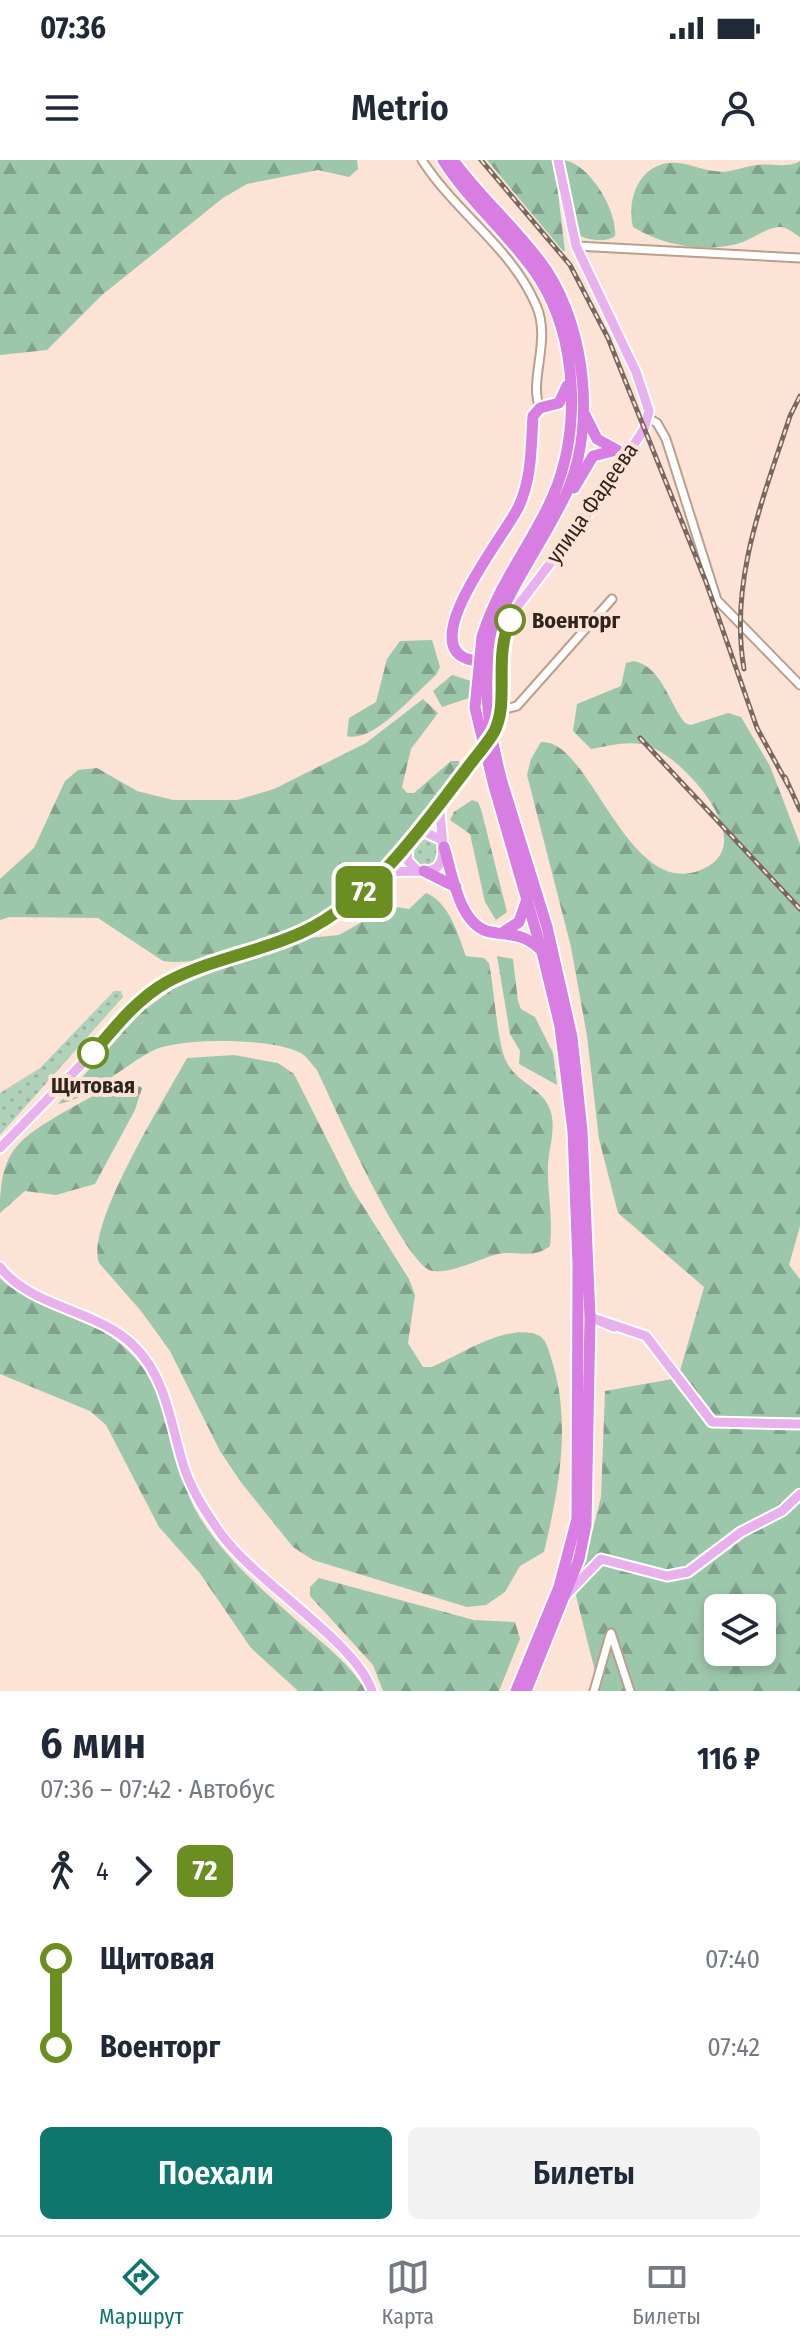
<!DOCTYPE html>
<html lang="ru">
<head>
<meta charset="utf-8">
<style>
  :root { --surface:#fff; --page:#f2f2f3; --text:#1f2937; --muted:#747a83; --line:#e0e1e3; --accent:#0f766e }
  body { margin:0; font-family:"Fira Sans Condensed",sans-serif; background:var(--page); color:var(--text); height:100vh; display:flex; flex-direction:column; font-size:30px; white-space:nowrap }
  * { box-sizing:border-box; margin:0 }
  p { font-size:26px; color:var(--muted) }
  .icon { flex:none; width:44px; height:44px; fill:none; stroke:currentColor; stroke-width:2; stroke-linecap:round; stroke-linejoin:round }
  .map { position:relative; height:1531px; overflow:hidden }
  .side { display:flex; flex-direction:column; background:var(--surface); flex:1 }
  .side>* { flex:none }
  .badge { padding:0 16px; border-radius:12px; font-size:28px; line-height:52px }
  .fabs { position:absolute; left:704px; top:1434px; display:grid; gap:16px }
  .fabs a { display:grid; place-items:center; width:72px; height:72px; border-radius:12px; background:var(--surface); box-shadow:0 4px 12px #0003; font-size:40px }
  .map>.badge { position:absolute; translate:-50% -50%; box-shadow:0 0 0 4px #fff }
  .legs { display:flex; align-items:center; gap:12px; height:88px; padding:0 40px; font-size:26px }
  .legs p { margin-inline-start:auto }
  .overview { display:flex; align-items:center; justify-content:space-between; height:136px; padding:0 40px }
  h1 { font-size:44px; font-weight:600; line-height:60px }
  .cta { display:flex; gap:16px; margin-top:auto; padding:16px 40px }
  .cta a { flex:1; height:92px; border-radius:12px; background:var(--accent); color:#fff; font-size:32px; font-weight:600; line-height:92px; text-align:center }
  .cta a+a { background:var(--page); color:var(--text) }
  ul { padding:0 40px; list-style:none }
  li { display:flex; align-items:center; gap:28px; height:88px; font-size:30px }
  li i { display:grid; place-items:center; width:12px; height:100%; margin:0 10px; background:currentColor }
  li i::after { content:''; width:20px; height:20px; margin:-10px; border:6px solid; border-radius:50%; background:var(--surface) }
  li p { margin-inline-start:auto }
  li:first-child i { background:linear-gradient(#0000 50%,currentColor 0) }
  li:last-child i { background:linear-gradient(currentColor 50%,#0000 0) }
  .status { display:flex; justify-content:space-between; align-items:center; height:56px; padding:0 40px; background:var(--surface); direction:ltr }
  .status svg { height:22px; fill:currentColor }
  header { display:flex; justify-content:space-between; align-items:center; height:104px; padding:0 40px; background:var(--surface); font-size:36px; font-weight:600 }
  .tab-bar { display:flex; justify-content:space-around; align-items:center; height:112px; border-top:2px solid var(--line); background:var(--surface); font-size:22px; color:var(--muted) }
  .tab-bar a { display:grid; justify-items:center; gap:4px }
  .tab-bar .active { color:var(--accent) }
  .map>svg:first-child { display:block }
</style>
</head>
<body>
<div class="status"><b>07:36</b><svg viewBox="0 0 49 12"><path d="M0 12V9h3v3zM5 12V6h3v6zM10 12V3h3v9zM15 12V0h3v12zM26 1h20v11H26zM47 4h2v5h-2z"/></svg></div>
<header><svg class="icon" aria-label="menu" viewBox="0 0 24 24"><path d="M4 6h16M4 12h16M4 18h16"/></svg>Metrio<svg class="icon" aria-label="person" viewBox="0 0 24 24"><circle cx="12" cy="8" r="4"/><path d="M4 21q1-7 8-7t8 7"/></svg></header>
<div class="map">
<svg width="800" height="1531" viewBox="0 0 800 1531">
  <defs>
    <pattern id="grass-dots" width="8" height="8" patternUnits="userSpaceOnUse" patternTransform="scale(2)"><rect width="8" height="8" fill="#b0d1ba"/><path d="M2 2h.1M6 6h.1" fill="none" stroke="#98b39f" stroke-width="1.8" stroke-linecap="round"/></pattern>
    <pattern id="forest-firs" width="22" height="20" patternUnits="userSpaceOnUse" patternTransform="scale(2)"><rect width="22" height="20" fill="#9dc7ab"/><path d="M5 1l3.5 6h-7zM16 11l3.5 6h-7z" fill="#80a18b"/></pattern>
  </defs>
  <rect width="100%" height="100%" fill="#fde3d5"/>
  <path fill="url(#grass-dots)" d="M410 692a15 15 0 1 1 30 0a15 15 0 1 1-30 0Z
    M 114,831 L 121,831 L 123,837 L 0,975 L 0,933 L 40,908 Z"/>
  <path fill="url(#forest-firs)" fill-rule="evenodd" d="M 0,0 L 357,0 L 358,9 L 349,17 L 318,10 L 247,24 L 223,38 L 102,135 L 47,190 L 0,195 Z
    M 487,0 L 554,0 L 565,91 L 563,91 Z
    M 561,0 C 588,0 618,51 615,76 C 605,83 588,80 578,75 Z
    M 800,1 L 800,77 C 793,73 787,66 778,67 C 767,68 753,78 743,82 C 708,94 664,86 633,67 C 626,37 641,0 678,3 C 690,4 702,10 715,11 C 731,14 742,6 758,5 C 773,3 786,9 800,1 Z
    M 432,480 L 440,507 L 436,515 C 416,532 373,584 347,576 L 349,558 L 376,542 L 387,499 L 400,481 Z
    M 634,501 C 662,507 669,543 685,563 L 691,565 L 728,553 L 741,557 L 770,606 L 800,684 L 800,1066 L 789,1105 L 800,1119 L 800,1531 L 600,1531 L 576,1436 L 601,1337 L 605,1231 L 678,1218 L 704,1127 L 618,1053 L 599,979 L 587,876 L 571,787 L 527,615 L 531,599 L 541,582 C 589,578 625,732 695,712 C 767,691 687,601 651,587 C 632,579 610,586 591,589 L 573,571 L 577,544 L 621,526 L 626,503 ZM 718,1448 L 762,1448 L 762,1492 L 718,1492 Z
    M 452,515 L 471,521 L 472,537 L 442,547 L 433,531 Z
    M 423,539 L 438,553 L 411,589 L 402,627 L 407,633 L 414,633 L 451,601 L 459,601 L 460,609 C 388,698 356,751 241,788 C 216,796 190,805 163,801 L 98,758 L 10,757 L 0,760 L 0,719 L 34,688 L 65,621 L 78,610 L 97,608 L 137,631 L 173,640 L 237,640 L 274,629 L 366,583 Z
    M 472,640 L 478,642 L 481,649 L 507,752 L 496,760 L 485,742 L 470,674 L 450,660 L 454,652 Z
    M 426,733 C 450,743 458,775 466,796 L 484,798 L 489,803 C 494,827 497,882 506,901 C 515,921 539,927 548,945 C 559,966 547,990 548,1011 C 548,1037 553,1060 550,1086 C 532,1100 518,1090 498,1094 C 479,1099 451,1114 432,1111 C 405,1106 332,942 317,910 C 313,906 309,900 305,896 C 281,877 181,877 154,890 C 127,903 86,941 58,944 L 140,853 L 173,829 L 225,805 L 308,778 L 339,775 L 390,746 L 409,749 Z
    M 497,796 L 513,799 L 518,841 L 521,849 L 535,857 L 553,893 L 557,925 L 519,904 L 520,891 L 510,874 Z
    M 234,895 L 278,903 L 294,914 L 351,1027 L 409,1119 L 415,1135 L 408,1183 L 423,1207 L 432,1207 C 461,1194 503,1165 535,1174 C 546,1177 548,1188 551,1198 C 572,1261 559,1329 544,1392 L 520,1406 L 505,1432 L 486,1445 L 467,1447 L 313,1400 L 293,1387 L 240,1321 L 220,1291 L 170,1191 L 141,1151 L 99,1103 C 85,1065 166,937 187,898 Z
    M 131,921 L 142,928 L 135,950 L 95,1024 L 56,1035 L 25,1031 L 0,1053 C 0,992 15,981 64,952 C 87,939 106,928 131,921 Z
    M 0,1118 L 10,1127 C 50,1147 107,1164 136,1199 C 173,1242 170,1307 199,1356 C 225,1399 266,1433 303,1466 C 326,1486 350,1504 366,1531 L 298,1531 L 251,1488 L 199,1412 L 159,1367 L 106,1265 L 90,1251 L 0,1214 Z
    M 319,1418 L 474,1460 L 515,1462 L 520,1479 L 499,1531 L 383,1531 L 373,1505 L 310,1436 L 310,1427 Z"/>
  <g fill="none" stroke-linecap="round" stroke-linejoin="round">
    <defs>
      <path id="minor" d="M 422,0 C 455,52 511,87 536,145 C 552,180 528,221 540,248
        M 576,86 L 800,98
        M 648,258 L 657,263 L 666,279 L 717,440 L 800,525
        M 501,550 L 517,546 L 612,439
        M 611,1473 L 630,1531
        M 594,1531 L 610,1475"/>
      <path id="major" d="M 417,710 L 407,700 L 409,679 L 425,672 L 440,679
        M 381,716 C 397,709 409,712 426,711 C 456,710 436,664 441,644
        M 0,988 L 151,833 L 198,808 L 302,772 L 348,744 L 385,710 L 494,572 L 501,550 L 499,502 L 504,474 L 514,451 L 600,338 L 644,269 L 649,251 L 636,212 L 576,86 L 558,0
        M 0,1107 C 33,1149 98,1149 135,1187 C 168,1220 171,1269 185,1310 C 193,1333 207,1354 221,1374 C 257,1423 356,1482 372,1531
        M 614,1167 L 590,1157 L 646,1176 L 712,1262 L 800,1264
        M 565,1436 L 601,1399 L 667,1416 L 688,1412 L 741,1372 L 782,1351 L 800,1334"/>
      <path id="highway" d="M 443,0 C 470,43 511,75 539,118 C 578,179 581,271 553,336 C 531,386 499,422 482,477
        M 453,0 C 481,39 520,71 547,111 C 586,171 596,269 566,334 C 542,384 509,426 491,479
        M 584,253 L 597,279 L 626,295
        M 574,328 L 593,296 L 613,291
        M 499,502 C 488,502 472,502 463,497 C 422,475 508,371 519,346 C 532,317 531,287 533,256 L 540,248 L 559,243 L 567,226
        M 502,622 L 547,767 L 572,877 L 582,971 L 590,1157 L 586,1365 L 579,1399 L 526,1531
        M 494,626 L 542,792 L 560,866 L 573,971 L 578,1105 L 577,1359 L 559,1427 L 516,1531
        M 444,687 C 452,712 459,767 491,772 C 514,776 524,773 542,791
        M 424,711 L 456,727
        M 505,771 L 519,762 L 526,742"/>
    </defs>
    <use href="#minor" stroke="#bc9e8d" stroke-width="11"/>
    <use href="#major" stroke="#fff" stroke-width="13"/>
    <use href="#highway" stroke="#fff" stroke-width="15"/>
    <use href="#minor" stroke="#fff" stroke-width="7"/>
    <use href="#major" stroke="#e8b1ee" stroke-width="9"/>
    <use href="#highway" stroke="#d87de2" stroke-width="11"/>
    <defs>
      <path id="rail" d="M 481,0 L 570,105 L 608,178 L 706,422 L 757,568 L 789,627
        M 744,509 C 729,421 763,339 790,256 L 800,236
        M 640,578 L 800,749
        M 785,617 L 800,650"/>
    </defs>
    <use href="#rail" stroke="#79685f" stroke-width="5"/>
    <use href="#rail" stroke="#fde3d5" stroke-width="2" stroke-dasharray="6" stroke-linecap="butt"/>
    <defs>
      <path id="highway-bridge" d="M 482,477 L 475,548 L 494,626
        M 491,479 C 482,531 489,572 502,622"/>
    </defs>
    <use href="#highway-bridge" stroke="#fff" stroke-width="15" stroke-linecap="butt"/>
    <use href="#highway-bridge" stroke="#d87de2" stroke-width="11"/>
  </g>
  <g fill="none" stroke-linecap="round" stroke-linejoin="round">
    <defs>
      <path id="line-1" d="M 93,893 C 115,867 137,839 167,822 C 210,799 260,792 303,772 C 372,739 420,670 465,611 C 474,598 486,586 494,572 C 510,542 493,500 510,460"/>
    </defs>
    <use href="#line-1" stroke="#fff" stroke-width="18"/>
    <use href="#line-1" stroke="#6b8e23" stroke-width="12"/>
  </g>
  <g fill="#fff" stroke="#6b8e23" stroke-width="4">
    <circle cx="510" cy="460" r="14"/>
    <circle cx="93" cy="893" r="14"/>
  </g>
  <g text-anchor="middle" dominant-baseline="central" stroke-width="8" stroke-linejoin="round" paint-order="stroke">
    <g font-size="22" fill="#30251e" stroke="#fde3d5">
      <text transform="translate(592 343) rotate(-55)">улица Фадеева</text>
    </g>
    <g font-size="22" font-weight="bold" fill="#30251e" stroke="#fde3d5" text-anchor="start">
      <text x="532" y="460">Военторг</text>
      <text x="93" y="925" text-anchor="middle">Щитовая</text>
    </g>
  </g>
</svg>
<div class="fabs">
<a><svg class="icon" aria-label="layers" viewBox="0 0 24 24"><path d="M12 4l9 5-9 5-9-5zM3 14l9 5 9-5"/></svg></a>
</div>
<b class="badge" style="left:364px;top:732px;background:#6b8e23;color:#fff">72</b>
</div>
<section class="side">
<div class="overview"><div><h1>6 мин</h1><p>07:36 – 07:42 · Автобус</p></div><b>116 ₽</b></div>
<div class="legs"><svg class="icon" aria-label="walk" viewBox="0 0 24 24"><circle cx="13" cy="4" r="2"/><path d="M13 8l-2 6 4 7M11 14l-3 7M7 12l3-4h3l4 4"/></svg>4<svg class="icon" aria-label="forward" viewBox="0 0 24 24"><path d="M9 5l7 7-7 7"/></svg><b class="badge" style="background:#6b8e23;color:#fff">72</b></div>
<ul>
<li><i style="color:#6b8e23"></i><b>Щитовая</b><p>07:40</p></li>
<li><i style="color:#6b8e23"></i><b>Военторг</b><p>07:42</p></li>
</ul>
<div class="cta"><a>Поехали</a><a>Билеты</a></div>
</section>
<nav class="tab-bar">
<a class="active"><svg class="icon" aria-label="directions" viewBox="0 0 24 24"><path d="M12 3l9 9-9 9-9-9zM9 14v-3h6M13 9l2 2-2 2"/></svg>Маршрут</a>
<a><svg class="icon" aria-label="map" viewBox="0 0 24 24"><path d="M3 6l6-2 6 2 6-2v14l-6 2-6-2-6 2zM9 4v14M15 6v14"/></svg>Карта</a>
<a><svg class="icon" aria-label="tickets" viewBox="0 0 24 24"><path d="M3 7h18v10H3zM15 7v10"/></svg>Билеты</a>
</nav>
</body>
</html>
